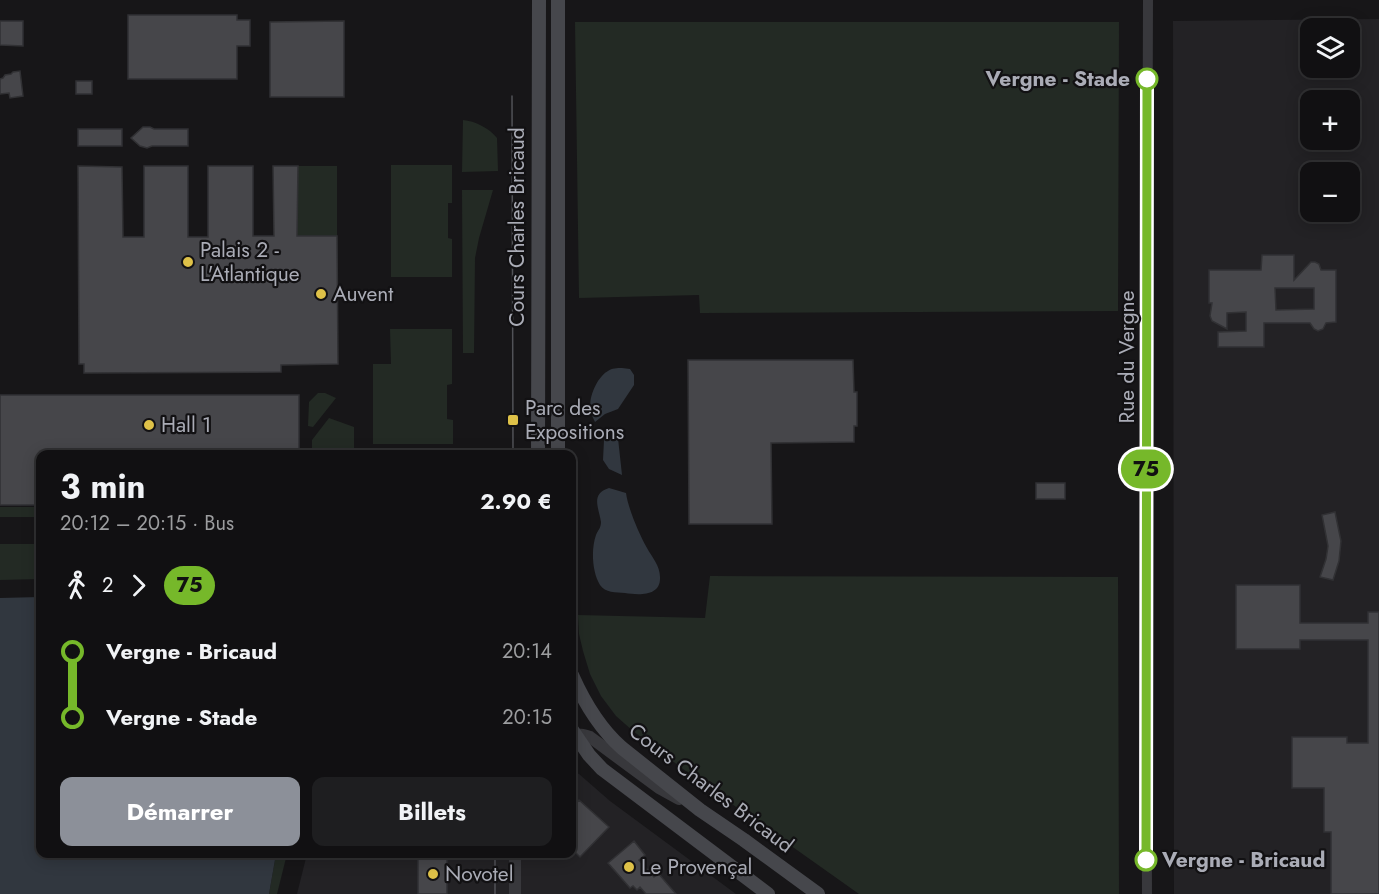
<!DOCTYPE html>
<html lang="fr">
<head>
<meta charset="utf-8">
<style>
  :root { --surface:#111012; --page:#1e1e20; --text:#f1f3f6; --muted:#9c9d9f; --line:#303032; --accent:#8c9099 }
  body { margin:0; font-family:Jost,sans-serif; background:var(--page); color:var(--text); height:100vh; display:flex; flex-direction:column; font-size:22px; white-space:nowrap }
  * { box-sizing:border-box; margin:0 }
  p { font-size:20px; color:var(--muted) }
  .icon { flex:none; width:33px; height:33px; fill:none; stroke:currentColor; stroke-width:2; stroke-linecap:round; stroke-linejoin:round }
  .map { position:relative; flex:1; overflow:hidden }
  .side { position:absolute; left:36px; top:450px; width:540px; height:408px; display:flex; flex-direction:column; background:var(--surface); border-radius:12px; box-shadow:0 3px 15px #0003,0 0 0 2px var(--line) }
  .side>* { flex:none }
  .badge { padding:0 12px; border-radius:20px; font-size:21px; line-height:39px }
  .tools { position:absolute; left:1300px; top:18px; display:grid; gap:12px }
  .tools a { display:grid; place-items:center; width:60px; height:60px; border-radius:12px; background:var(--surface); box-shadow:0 3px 15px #0003,0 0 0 2px var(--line); font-size:30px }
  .map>.badge { position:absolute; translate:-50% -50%; box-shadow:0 0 0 3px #fff }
  .legs { display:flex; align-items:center; gap:9px; height:66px; padding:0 24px; font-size:20px }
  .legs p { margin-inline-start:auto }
  .headline { display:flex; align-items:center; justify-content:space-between; height:102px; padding:0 24px }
  h1 { font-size:33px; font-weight:700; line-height:45px }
  .button { display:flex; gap:12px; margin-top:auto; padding:12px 24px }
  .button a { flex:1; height:69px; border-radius:12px; background:var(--accent); color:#fff; font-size:24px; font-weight:700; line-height:69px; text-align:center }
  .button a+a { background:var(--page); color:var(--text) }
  ul { padding:0 24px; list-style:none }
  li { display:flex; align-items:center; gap:21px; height:66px; font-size:22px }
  li i { display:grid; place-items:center; width:9px; height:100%; margin:0 8px; background:currentColor }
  li i::after { content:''; width:15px; height:15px; margin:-8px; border:4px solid; border-radius:50%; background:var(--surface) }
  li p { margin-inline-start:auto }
  li:first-child i { background:linear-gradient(#0000 50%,currentColor 0) }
  li:last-child i { background:linear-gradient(currentColor 50%,#0000 0) }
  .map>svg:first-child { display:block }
</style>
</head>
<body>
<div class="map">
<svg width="1379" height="894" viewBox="0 0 1379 894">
  <rect width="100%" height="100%" fill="#171618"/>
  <path fill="#232225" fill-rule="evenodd" d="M 1379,19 L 1379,894 L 1174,894 L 1173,21 ZM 1311,28 L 1350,28 L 1350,68 L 1311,68 ZM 1311,100 L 1350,100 L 1350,140 L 1311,140 ZM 1311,172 L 1350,172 L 1350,212 L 1311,212 Z
    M 572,771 L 579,774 L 610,801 L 736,894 L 297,894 L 307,854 L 572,854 Z"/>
  <path fill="#232a24" d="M 575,22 L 1119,22 L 1118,311 L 700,313 L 699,295 L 579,298 Z
    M 463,120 C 475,121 489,128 497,138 L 498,171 L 462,172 Z
    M 391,165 L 452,165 L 452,203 L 448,203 L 448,238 L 452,239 L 452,277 L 391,277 Z
    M 298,166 L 337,166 L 337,236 L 297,236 Z
    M 462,190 L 493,190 L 479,238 L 475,258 L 474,353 L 463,353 Z
    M 390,329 L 452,329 L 452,384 L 447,385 L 447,419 L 453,420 L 453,444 L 373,444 L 373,364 L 391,364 Z
    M 318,393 L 325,393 L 336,398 L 313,427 L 308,426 L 309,402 Z
    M 329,418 L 354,427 L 354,454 L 312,454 L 312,440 Z
    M 0,507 L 40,507 L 40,517 L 0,517 Z
    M 0,544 L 40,544 L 40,579 L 0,580 Z
    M 710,576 L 1118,577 L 1119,894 L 859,894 L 691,775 L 633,731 L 616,716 L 601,696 L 590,674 L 583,651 L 579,634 L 578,615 L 705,618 Z
    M 276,854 L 287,854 L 277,894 L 269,894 Z"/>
  <path fill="#31373f" d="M 622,368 L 630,369 L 634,375 L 634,385 L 618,409 L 605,414 L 595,422 C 587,407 590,395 598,381 C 601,377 604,373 608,371 C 612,368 617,368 622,368 Z
    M 617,429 L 622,475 L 609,469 L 603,460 L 604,440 L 606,434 Z
    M 609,488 L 626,493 C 628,508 639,534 647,548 C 652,557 660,566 660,577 C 661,597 638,595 625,593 C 616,592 605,593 600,585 C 592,572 591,549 596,535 C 598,530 601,528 601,522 C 599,508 590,494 609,488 Z
    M 40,597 L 40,854 L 276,854 L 269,894 L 0,894 L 0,598 Z"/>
  <path fill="#46464a" stroke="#313134" stroke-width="1.5" fill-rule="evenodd" d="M 128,15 L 237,15 L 237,20 L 250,20 L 250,46 L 237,46 L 237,79 L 128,79 Z
    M 0,21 L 23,21 L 23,46 L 0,45 Z
    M 344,21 L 344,97 L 270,97 L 270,22 Z
    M 20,71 L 23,96 L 10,98 L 9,93 L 0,94 L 0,79 L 3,78 L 5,75 L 11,74 L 13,72 Z
    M 76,81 L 92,81 L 92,94 L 76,94 Z
    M 143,127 L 150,127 L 154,129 L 188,129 L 188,146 L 152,146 L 147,148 L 140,146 L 131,138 Z
    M 78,129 L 122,129 L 122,146 L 78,146 Z
    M 78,166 L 122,167 L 123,237 L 144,237 L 144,166 L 188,166 L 188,237 L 208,237 L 208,166 L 253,166 L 253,236 L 274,236 L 273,166 L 298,166 L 297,236 L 337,236 L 338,364 L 281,365 L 281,372 L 84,373 L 84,364 L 79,364 Z
    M 1262,255 L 1294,255 L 1294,280 L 1311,262 L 1315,262 L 1319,264 L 1321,270 L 1336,270 L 1336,322 L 1326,323 L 1323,329 L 1318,331 L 1314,329 L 1310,323 L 1264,323 L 1264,347 L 1218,347 L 1218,332 L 1246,331 L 1246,312 L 1227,313 L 1227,329 L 1212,321 L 1210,316 L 1212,303 L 1209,303 L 1209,270 L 1261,270 ZM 1275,288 L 1314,288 L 1314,309 L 1276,310 Z
    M 688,360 L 853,360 L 854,392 L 857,392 L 857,426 L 854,426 L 854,442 L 771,443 L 772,524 L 689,524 Z
    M 0,395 L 299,395 L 299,454 L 40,454 L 40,505 L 0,505 Z
    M 1036,483 L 1065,483 L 1065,499 L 1036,499 Z
    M 1335,512 L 1341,541 L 1339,561 L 1333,580 L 1320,577 L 1326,559 L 1328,546 L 1322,515 Z
    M 1236,585 L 1300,585 L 1300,623 L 1368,623 L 1368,612 L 1379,612 L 1379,894 L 1331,894 L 1331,832 L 1324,832 L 1324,788 L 1292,788 L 1292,737 L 1347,737 L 1347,743 L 1368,743 L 1368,640 L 1300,640 L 1300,649 L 1236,649 Z
    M 579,800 L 609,827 L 580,857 L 572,849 L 572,808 Z
    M 634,841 L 645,855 L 639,860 L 654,877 L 658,873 L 676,894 L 646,894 L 640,887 L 637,890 L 633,886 L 630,888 L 608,863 Z
    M 418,854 L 447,854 L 447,894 L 418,894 Z"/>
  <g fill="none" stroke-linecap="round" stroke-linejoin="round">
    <path stroke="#38383c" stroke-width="10" d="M 1147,894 L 1146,618 L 1148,0"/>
    <path stroke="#38383c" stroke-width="12" d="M 572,737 C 578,733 584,735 590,737 L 659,788 L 679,799
      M 515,854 L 515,894"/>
    <path stroke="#46474c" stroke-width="14" d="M 558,0 L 558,454
      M 538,454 L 539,0
      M 572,675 C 584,702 599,728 622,748 L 700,810 L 744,840 L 818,894
      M 572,730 L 589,755 L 602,769 L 768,894"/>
    <path stroke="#515257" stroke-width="1.5" d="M 512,96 L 513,454
      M 495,854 L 495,894"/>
  </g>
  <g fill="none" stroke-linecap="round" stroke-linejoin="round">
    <defs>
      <path id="line-1" d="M 1146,860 L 1147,79"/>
    </defs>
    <use href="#line-1" stroke="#fff" stroke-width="14"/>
    <use href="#line-1" stroke="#76b82a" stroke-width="9"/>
  </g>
  <g fill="#fff" stroke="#76b82a" stroke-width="3">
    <circle cx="1147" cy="79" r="10"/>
    <circle cx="1146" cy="860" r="10"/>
  </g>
  <g fill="#dec148" stroke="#121113" stroke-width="2">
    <circle cx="188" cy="262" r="6"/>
    <circle cx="321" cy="294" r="6"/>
    <rect x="507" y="414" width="12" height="12" rx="3"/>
    <circle cx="149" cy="425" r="6"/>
    <circle cx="629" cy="867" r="6"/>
    <circle cx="433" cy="874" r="6"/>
  </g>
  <g text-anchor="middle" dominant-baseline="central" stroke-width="4.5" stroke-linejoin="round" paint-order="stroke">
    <g font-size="21" font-weight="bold" fill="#aaacb6" stroke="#121113" text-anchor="end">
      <text x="1130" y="79">Vergne - Stade</text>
      <text x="1162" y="860" text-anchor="start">Vergne - Bricaud</text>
    </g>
    <g font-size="21" fill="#aaacb6" stroke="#121113">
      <text transform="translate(517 227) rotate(-90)">Cours Charles Bricaud</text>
      <text transform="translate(1127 357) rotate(-90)">Rue du Vergne</text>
      <text transform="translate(711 788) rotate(37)">Cours Charles Bricaud</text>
    </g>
    <g font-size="21" fill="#aaacb6" stroke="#121113" text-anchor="start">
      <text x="200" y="250">Palais 2 -<tspan x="200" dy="24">L'Atlantique</tspan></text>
      <text x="333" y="294">Auvent</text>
      <text x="525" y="408">Parc des<tspan x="525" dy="24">Expositions</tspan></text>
      <text x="161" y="425">Hall 1</text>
      <text x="641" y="867">Le Provençal</text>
      <text x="445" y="874">Novotel</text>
    </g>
  </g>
</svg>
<div class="tools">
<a><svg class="icon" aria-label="layers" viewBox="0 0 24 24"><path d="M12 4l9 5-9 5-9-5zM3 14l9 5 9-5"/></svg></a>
<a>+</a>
<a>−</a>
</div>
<b class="badge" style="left:1146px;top:469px;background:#76b82a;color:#111">75</b>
<section class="side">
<div class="headline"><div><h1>3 min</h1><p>20:12 – 20:15 · Bus</p></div><b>2.90 €</b></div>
<div class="legs"><svg class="icon" aria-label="walk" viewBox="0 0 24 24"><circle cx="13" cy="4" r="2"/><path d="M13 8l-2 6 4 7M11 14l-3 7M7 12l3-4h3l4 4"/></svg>2<svg class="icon" aria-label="forward" viewBox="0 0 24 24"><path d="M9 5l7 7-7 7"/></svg><b class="badge" style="background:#76b82a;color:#111">75</b></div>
<ul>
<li><i style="color:#76b82a"></i><b>Vergne - Bricaud</b><p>20:14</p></li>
<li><i style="color:#76b82a"></i><b>Vergne - Stade</b><p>20:15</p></li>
</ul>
<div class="button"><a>Démarrer</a><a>Billets</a></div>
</section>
</div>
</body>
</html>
